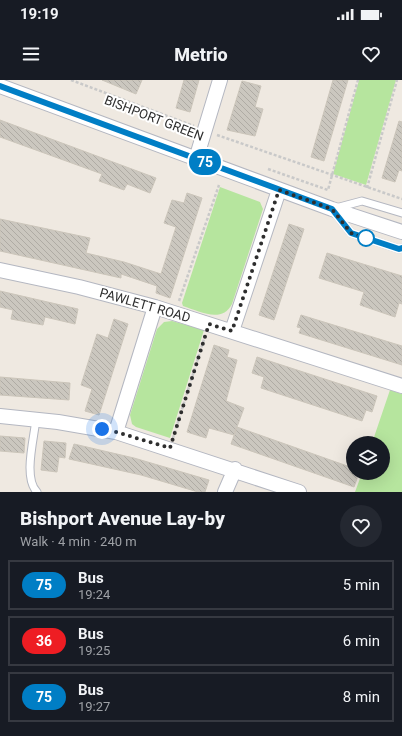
<!DOCTYPE html>
<html lang="en">
<head>
<meta charset="utf-8">
<style>
  :root { --surface:#171b24; --page:#242831; --text:#f1f3f6; --muted:#9ea1a6; --line:#363941 }
  body { margin:0; font-family:Roboto,sans-serif; background:var(--page); color:var(--text); height:100vh; display:flex; flex-direction:column; font-size:15px; white-space:nowrap }
  * { box-sizing:border-box; margin:0 }
  p { font-size:13px; color:var(--muted) }
  .icon { flex:none; width:22px; height:22px; fill:none; stroke:currentColor; stroke-width:2; stroke-linecap:round; stroke-linejoin:round }
  .map { position:relative; height:412px; overflow:hidden }
  .drawer { display:flex; flex-direction:column; background:var(--surface); flex:1 }
  .drawer>* { flex:none }
  .badge { padding:0 8px; border-radius:13px; font-size:14px; line-height:26px }
  .controls { position:absolute; left:346px; top:356px; display:grid; gap:8px }
  .controls a { display:grid; place-items:center; width:44px; height:44px; border-radius:50%; background:var(--surface); box-shadow:0 4px 16px #0002; font-size:20px }
  .you { position:absolute; width:20px; height:20px; margin:-10px; border:3px solid #fff; border-radius:50%; background:#1a73e8; box-shadow:0 0 0 6px #1a73e833 }
  .map>.badge { position:absolute; translate:-50% -50%; box-shadow:0 0 0 2px #fff }
  .round { display:grid; place-items:center; flex:none; width:42px; height:42px; border-radius:21px; background:var(--page) }
  .overview { display:flex; align-items:center; justify-content:space-between; height:68px; padding:0 20px }
  h1 { font-size:19px; font-weight:800; line-height:30px }
  ul { padding:0; list-style:none }
  li { display:flex; align-items:center; gap:12px; height:50px; margin:0 8px 6px; padding:0 12px; border:2px solid var(--line); border-radius:0px }
  li div { flex:1 }
  li b { display:block; font-size:15px }
  li em { font-style:normal }
  li .badge { min-width:44px; font-weight:700; text-align:center }
  .status { display:flex; justify-content:space-between; align-items:center; height:28px; padding:0 20px; background:var(--surface); direction:ltr }
  .status svg { height:11px; fill:currentColor }
  header { display:flex; justify-content:space-between; align-items:center; height:52px; padding:0 20px; background:var(--surface); font-size:18px; font-weight:800 }
  .map>svg:first-child { display:block }
</style>
</head>
<body>
<div class="status"><b>19:19</b><svg viewBox="0 0 49 12"><path d="M0 12V9h3v3zM5 12V6h3v6zM10 12V3h3v9zM15 12V0h3v12zM26 1h20v11H26zM47 4h2v5h-2z"/></svg></div>
<header><svg class="icon" aria-label="menu" viewBox="0 0 24 24"><path d="M4 6h16M4 12h16M4 18h16"/></svg>Metrio<svg class="icon" aria-label="heart" viewBox="0 0 24 24"><path d="M12 20l-8-8c-3-5 5-10 8-4 3-6 11-1 8 4z"/></svg></header>
<div class="map">
<svg width="402" height="412" viewBox="0 0 402 412">
  <defs>
    <pattern id="building-back-hatch" width="6" height="6" patternUnits="userSpaceOnUse"><rect width="6" height="6" fill="#cbc7bf"/><path d="M-1 5l2 2M0 0l6 6M5-1l2 2" fill="none" stroke="#afaba4"/></pattern>
  </defs>
  <rect width="100%" height="100%" fill="#efe9e1"/>
  <path fill="#b6e59e" d="M 359,0 L 396,0 L 366,105 L 333,94 Z
    M 220,107 L 260,122 L 263,129 L 232,224 C 222,244 199,231 183,226 L 182,223 Z
    M 172,241 L 204,250 L 170,358 L 136,347 L 132,344 L 130,335 L 157,249 L 164,242 Z
    M 390,310 L 402,314 L 402,412 L 355,412 L 362,393 L 383,393 L 383,363 L 372,363 Z"/>
  <path fill="url(#building-back-hatch)" stroke="#cbc5ba" d="M 102,0 L 142,0 L 136,14 Z
    M 184,0 L 199,0 L 190,32 L 176,28 Z
    M 333,0 L 348,0 L 324,81 L 311,77 Z
    M 242,1 L 261,6 L 255,27 L 263,29 L 255,56 L 227,50 Z
    M 0,40 L 156,98 L 150,113 L 127,104 L 124,110 L 99,101 L 102,94 L 0,57 Z
    M 399,41 L 402,42 L 402,91 L 399,90 L 395,102 L 382,98 Z
    M 187,113 L 202,118 L 170,218 L 156,213 L 157,206 L 121,194 L 121,198 L 0,171 L 0,139 L 90,158 L 86,173 L 124,182 L 161,194 L 176,147 L 164,143 L 172,120 L 184,123 Z
    M 289,144 L 304,149 L 274,240 L 259,235 Z
    M 327,173 L 402,196 L 402,224 L 399,223 L 395,237 L 360,225 L 364,212 L 319,198 Z
    M 0,211 L 78,229 L 75,244 L 45,237 L 43,245 L 11,239 L 13,230 L 0,227 Z
    M 301,235 L 402,266 L 402,285 L 299,253 L 301,248 L 297,247 Z
    M 114,239 L 128,244 L 99,335 L 85,331 L 92,309 L 81,305 L 97,254 L 108,258 Z
    M 214,265 L 229,270 L 227,277 L 237,280 L 226,321 L 244,328 L 234,355 L 209,348 L 206,358 L 187,352 Z
    M 257,277 L 377,316 L 372,332 L 366,330 L 362,341 L 261,308 L 264,297 L 252,293 Z
    M 0,297 L 70,303 L 69,320 L 0,315 Z
    M 237,347 L 353,388 L 353,393 L 359,393 L 354,407 L 231,364 Z
    M 0,356 L 25,358 L 24,373 L 0,371 Z
    M 44,361 L 66,363 L 65,378 L 59,377 L 57,392 L 41,390 Z
    M 74,364 L 134,378 L 209,400 L 205,412 L 198,412 L 141,395 L 69,379 Z"/>
  <g fill="none" stroke-linecap="round" stroke-linejoin="round">
    <defs>
      <path id="lane" d="M 402,133 L 362,121 L 332,129 L 351,153 L 399,169 L 402,168
        M 36,339 C 34,359 23,398 37,412"/>
      <path id="street" d="M 0,6 L 332,129 L 402,152
        M 196,79 L 220,0
        M 0,190 L 79,207 L 155,227 L 402,306
        M 232,251 L 279,110
        M 0,336 L 58,342 L 116,352 L 299,412
        M 116,352 L 155,227
        M 225,412 L 235,389"/>
    </defs>
    <use href="#lane" stroke="#b4b7c1" stroke-width="9"/>
    <use href="#street" stroke="#b4b7c1" stroke-width="16"/>
    <path stroke="#c9c9c9" stroke-width="2.5" stroke-dasharray="3 2" stroke-linecap="butt" d="M 71,0 L 194,46
      M 217,55 L 402,119
      M 268,89 L 328,110 L 358,0
      M 367,108 L 397,0
      M 179,221 L 219,105
      M 173,358 L 205,256"/>
    <use href="#lane" stroke="#fff" stroke-width="7"/>
    <use href="#street" stroke="#fff" stroke-width="14"/>
  </g>
  <g fill="none" stroke-linecap="round" stroke-linejoin="round">
    <defs>
      <path id="line" d="M 0,6 L 332,129 L 351,153 L 399,169 L 402,168"/>
    </defs>
    <use href="#line" stroke="#fff" stroke-width="9"/>
    <use href="#line" stroke="#007ec5" stroke-width="6"/>
    <path stroke="#2e2e2e" stroke-width="4" stroke-dasharray="0 7.2" d="M 102,349 L 116,352 L 170,368 L 209,244 L 232,251 L 279,110 L 332,129 L 351,153 L 366,158"/>
  </g>
  <circle fill="#fff" stroke="#007ec5" stroke-width="2" cx="366" cy="158" r="8"/>
  <g text-anchor="middle" dominant-baseline="central" stroke-width="4" stroke-linejoin="round" paint-order="stroke">
    <g font-size="13" fill="#2e2e2e" stroke="#fff">
      <text transform="translate(154 38) rotate(21)">BISHPORT GREEN</text>
      <text transform="translate(145 225) rotate(16)">PAWLETT ROAD</text>
    </g>
  </g>
</svg>
<div class="controls">
<a><svg class="icon" aria-label="layers" viewBox="0 0 24 24"><path d="M12 4l9 5-9 5-9-5zM3 14l9 5 9-5"/></svg></a>
</div>
<div class="you" style="left:102px;top:349px"></div>
<b class="badge" style="left:205px;top:82px;background:#007ec5;color:#fff">75</b>
</div>
<section class="drawer">
<div class="overview"><div><h1>Bishport Avenue Lay-by</h1><p>Walk · 4 min · 240 m</p></div><a class="round"><svg class="icon" aria-label="heart" viewBox="0 0 24 24"><path d="M12 20l-8-8c-3-5 5-10 8-4 3-6 11-1 8 4z"/></svg></a></div>
<ul>
<li><span class="badge" style="background:#007ec5;color:#fff">75</span><div><b>Bus</b><p>19:24</p></div><em>5 min</em></li>
<li><span class="badge" style="background:#ee1d23;color:#fff">36</span><div><b>Bus</b><p>19:25</p></div><em>6 min</em></li>
<li><span class="badge" style="background:#007ec5;color:#fff">75</span><div><b>Bus</b><p>19:27</p></div><em>8 min</em></li>
</ul>
</section>
</body>
</html>
